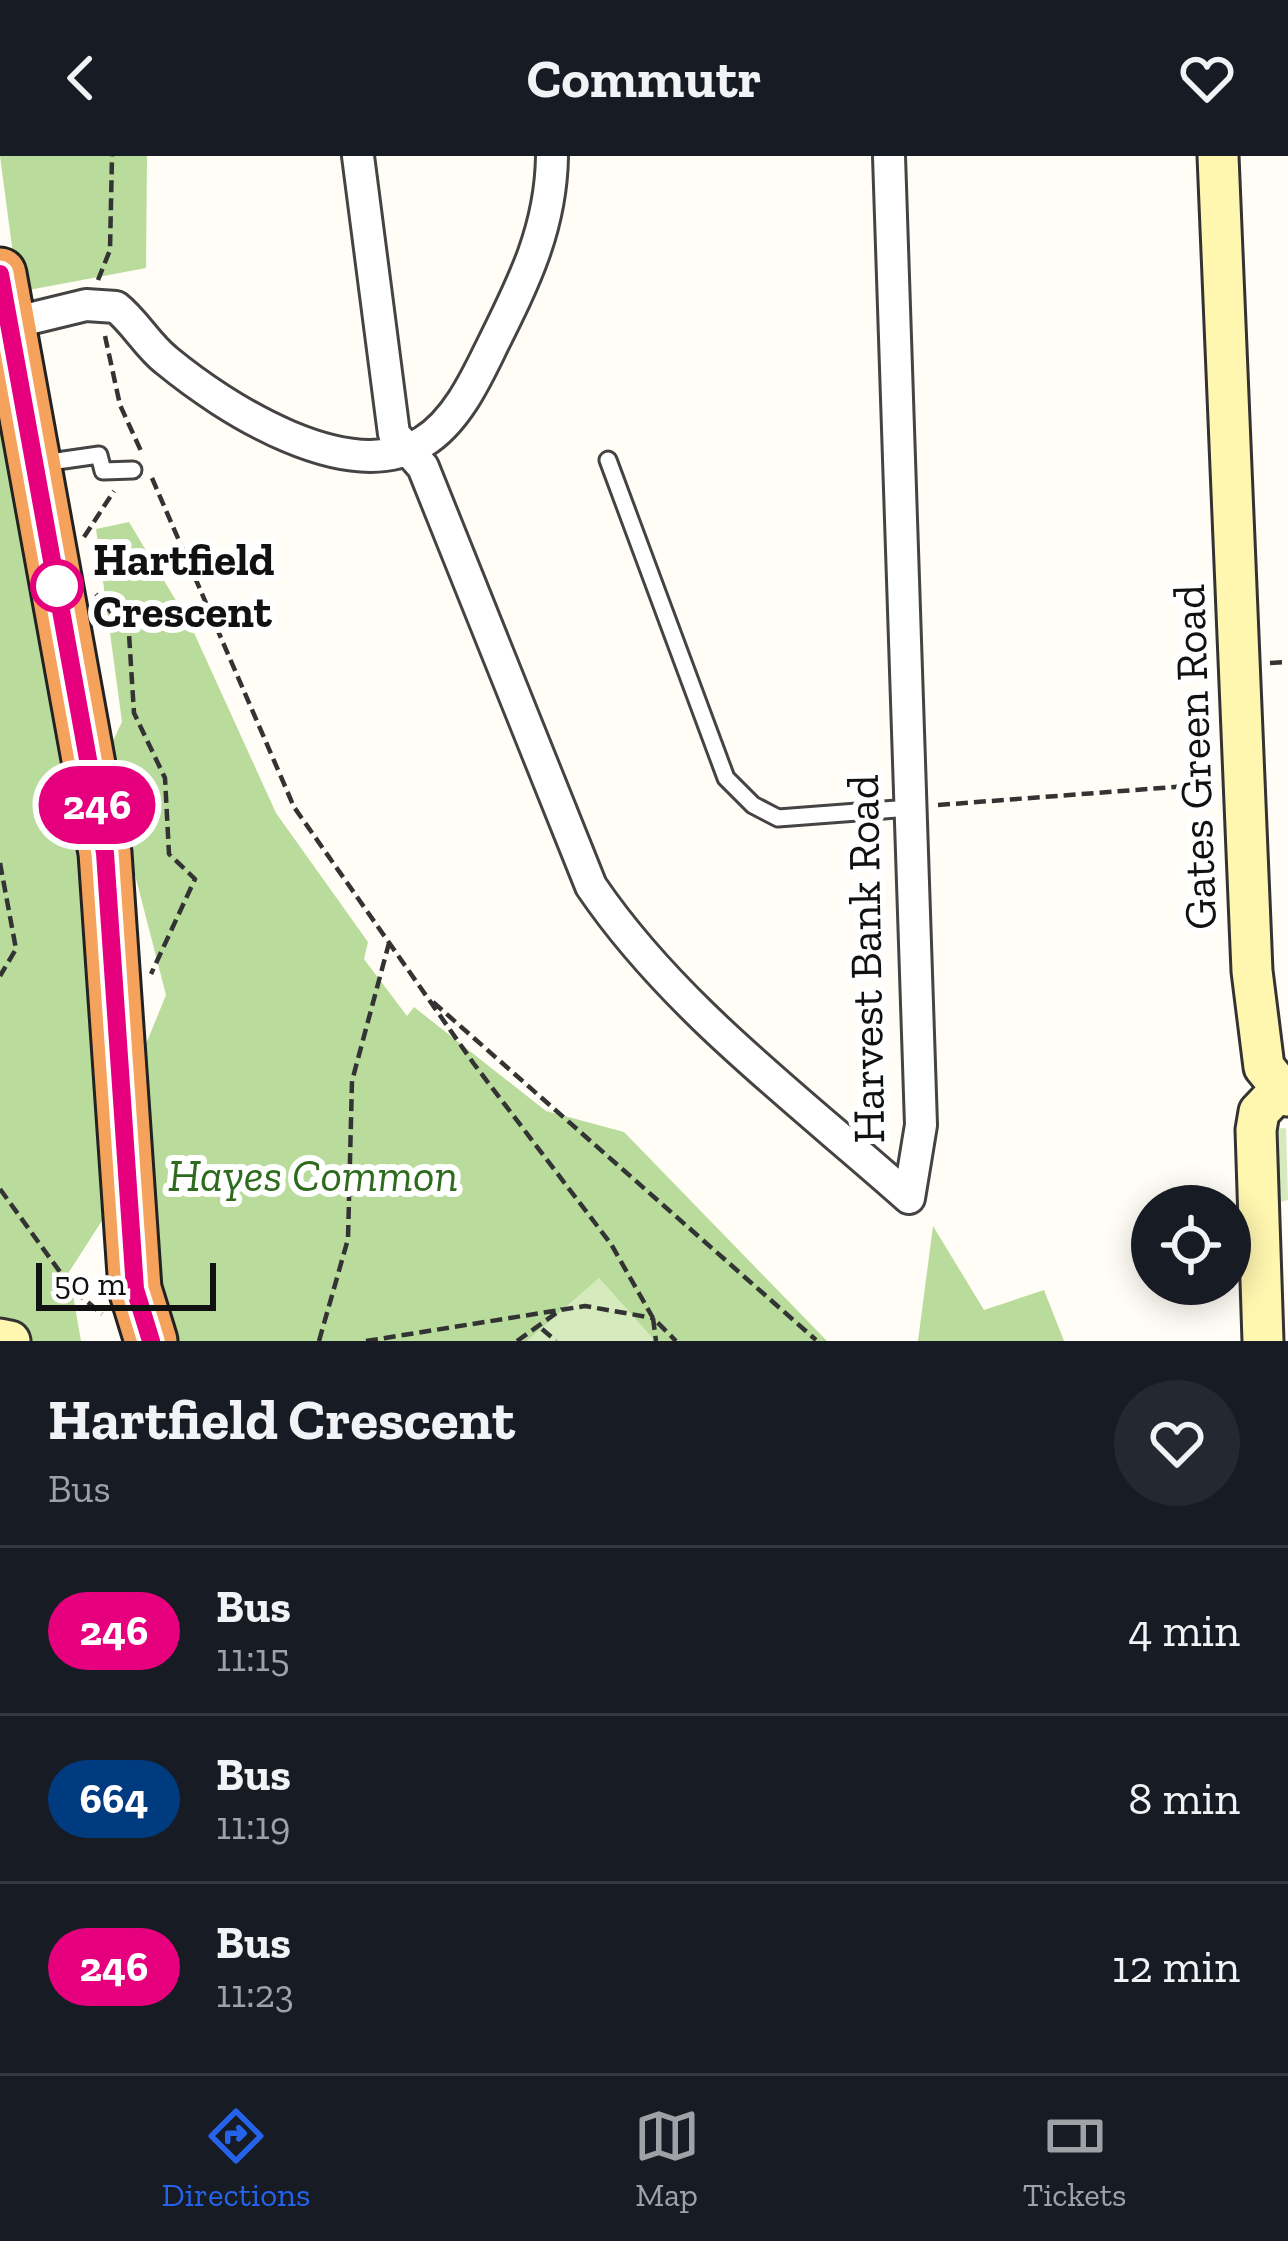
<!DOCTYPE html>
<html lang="en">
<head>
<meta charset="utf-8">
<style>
  :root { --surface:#171b24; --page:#242831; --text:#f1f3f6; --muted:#9ea1a6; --line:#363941; --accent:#2563eb }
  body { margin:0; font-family:"Zilla Slab",serif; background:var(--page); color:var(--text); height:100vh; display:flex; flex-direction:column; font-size:45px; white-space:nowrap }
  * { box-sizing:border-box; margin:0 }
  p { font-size:39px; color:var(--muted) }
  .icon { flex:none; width:66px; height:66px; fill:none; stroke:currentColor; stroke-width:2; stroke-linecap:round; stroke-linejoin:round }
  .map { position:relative; height:1185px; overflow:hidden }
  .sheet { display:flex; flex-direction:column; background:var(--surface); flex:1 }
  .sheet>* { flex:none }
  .badge { padding:0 24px; border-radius:39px; font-size:42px; line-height:78px }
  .fabs { position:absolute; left:1131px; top:1029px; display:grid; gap:24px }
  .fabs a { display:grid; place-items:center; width:120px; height:120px; border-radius:50%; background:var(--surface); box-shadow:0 6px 30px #0003; font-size:60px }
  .scale { position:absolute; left:36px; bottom:30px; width:180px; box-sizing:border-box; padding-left:12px; border:6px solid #111; border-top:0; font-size:33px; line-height:42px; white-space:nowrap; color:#111; -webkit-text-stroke:9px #fff; paint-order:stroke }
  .map>.badge { position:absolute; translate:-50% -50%; box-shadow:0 0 0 6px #fff }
  .round { display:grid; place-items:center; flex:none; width:126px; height:126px; border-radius:63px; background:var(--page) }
  .summary { display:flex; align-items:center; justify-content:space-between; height:204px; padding:0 48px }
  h1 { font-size:57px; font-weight:700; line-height:90px }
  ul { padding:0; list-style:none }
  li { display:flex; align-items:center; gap:36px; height:168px; padding:0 48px; border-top:3px solid var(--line) }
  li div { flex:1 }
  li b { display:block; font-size:45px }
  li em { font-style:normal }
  li .badge { min-width:132px; font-weight:700; text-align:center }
  header { display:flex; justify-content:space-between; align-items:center; height:156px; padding:0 48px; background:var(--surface); font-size:54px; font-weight:700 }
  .tab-bar { display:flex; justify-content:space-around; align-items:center; height:168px; border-top:3px solid var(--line); background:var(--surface); font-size:33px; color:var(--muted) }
  .tab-bar a { display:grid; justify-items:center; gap:6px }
  .tab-bar .current { color:var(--accent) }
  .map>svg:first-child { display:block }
</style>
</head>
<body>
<header><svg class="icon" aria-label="back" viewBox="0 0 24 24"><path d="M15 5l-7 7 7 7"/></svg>Commutr<svg class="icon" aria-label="heart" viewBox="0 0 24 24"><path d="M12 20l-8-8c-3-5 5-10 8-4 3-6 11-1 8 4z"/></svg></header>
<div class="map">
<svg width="1288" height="1185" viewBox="0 0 1288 1185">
  <rect width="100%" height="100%" fill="#fffdf5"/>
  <path fill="#d5ebbd" d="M 1286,972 L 1288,1044 L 1277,1047 L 1269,973 Z
    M 599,1122 L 655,1185 L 527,1185 Z"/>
  <path fill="#b9dc9c" d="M 0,0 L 147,0 L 146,112 L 18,136 Z
    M 0,259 L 80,652 L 105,1060 L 69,1116 L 81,1185 L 0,1185 Z
    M 129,366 L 190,468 L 276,657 L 368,786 L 364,803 L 407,860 L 414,851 L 546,955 L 624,976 L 827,1185 L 655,1185 L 599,1122 L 527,1185 L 177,1185 L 153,1119 L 144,893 L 166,839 L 116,645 L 108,595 L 122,566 L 96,373 Z
    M 933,1070 L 984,1154 L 1044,1134 L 1064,1185 L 918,1185 Z"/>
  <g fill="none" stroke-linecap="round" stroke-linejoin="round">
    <defs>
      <path id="lane" d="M 608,304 L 726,622 L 753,649 L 778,662 L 910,652
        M 43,307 L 99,299 L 103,315 L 133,314"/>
      <path id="street" d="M 358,0 L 394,278 L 423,311 L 591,730 C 673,851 799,944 909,1042
        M 889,0 L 921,969 L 909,1042
        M 8,168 L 86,149 L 116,151 C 135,166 147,189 166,204 C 224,252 348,332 423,286 C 456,266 476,223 492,190 C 524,126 551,72 552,0"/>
      <path id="secondary" d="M 1218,0 L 1252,815 L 1264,911 L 1288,940
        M 0,1183 L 10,1185
        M 1263,1185 L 1256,974 L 1259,956 L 1279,935"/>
      <path id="highway" d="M 0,118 L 105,697 L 135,1133 L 151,1185"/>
    </defs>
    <use href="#lane" stroke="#444" stroke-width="21"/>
    <use href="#street" stroke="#444" stroke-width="36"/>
    <use href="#secondary" stroke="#333" stroke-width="45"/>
    <use href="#highway" stroke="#222" stroke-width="57"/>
    <path stroke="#333" stroke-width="4.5" stroke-dasharray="12 6" stroke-linecap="butt" d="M 98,124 L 110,94 L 112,0
      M 105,180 L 120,249 L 141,295
      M 152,322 L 294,651 L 474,908 L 611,1088 L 653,1162 L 676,1185
      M 84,381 L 114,335
      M 96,438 L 129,478 L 134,557 L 165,622 L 169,698 L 195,723 L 151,818
      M 1270,507 L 1288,506
      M 938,649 L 1214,628
      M 0,707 L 16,793 L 0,820
      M 433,846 L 816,1184
      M 0,1033 L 73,1134 L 102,1158
      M 653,1162 L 656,1185
      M 542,1173 L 556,1185
      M 319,1185 L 348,1083 L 352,925 L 389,787
      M 366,1185 L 585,1150 L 653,1162
      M 517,1185 L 562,1153"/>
    <use href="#lane" stroke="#fff" stroke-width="15"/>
    <use href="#street" stroke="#fff" stroke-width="30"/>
    <use href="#secondary" stroke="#fff6b0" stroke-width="39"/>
    <use href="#highway" stroke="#f5a25d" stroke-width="51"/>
  </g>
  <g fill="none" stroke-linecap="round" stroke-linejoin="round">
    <defs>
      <path id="line" d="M 0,118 L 105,697 L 135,1133 L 151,1185"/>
    </defs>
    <use href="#line" stroke="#fff" stroke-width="27"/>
    <use href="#line" stroke="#e6007e" stroke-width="18"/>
  </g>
  <circle fill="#fff" stroke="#e6007e" stroke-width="6" cx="57" cy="430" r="24"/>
  <g text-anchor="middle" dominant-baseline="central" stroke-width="12" stroke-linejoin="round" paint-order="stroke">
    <g font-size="45" font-weight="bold" fill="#111" stroke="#fff" text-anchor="start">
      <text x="93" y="404">Hartfield<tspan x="93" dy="52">Crescent</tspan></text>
    </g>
    <g font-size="45" fill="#111" stroke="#fff">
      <text transform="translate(1195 601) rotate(-92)">Gates Green Road</text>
      <text transform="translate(866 803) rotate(-91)">Harvest Bank Road</text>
    </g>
    <g font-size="45" font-style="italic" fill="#2f6b1f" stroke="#fff">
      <text x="313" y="1020">Hayes Common</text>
    </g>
  </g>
</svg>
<div class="fabs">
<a><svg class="icon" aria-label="locate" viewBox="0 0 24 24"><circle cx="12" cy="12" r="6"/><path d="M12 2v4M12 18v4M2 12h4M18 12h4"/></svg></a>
</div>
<div class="scale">50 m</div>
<b class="badge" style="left:97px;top:649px;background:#e6007e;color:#fff">246</b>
</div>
<section class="sheet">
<div class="summary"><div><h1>Hartfield Crescent</h1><p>Bus</p></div><a class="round"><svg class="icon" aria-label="heart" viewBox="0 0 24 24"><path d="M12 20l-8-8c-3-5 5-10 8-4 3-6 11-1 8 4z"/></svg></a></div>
<ul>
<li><span class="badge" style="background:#e6007e;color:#fff">246</span><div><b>Bus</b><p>11:15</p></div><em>4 min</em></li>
<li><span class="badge" style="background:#003b80;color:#fff">664</span><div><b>Bus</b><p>11:19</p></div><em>8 min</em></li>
<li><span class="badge" style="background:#e6007e;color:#fff">246</span><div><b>Bus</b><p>11:23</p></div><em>12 min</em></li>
</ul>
</section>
<nav class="tab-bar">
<a class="current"><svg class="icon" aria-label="directions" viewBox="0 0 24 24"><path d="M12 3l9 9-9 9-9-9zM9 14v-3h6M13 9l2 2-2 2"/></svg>Directions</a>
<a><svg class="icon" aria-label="map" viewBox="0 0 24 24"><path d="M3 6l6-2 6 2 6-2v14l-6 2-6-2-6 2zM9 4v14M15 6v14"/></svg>Map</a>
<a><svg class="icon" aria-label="tickets" viewBox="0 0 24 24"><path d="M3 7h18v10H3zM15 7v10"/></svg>Tickets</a>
</nav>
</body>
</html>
